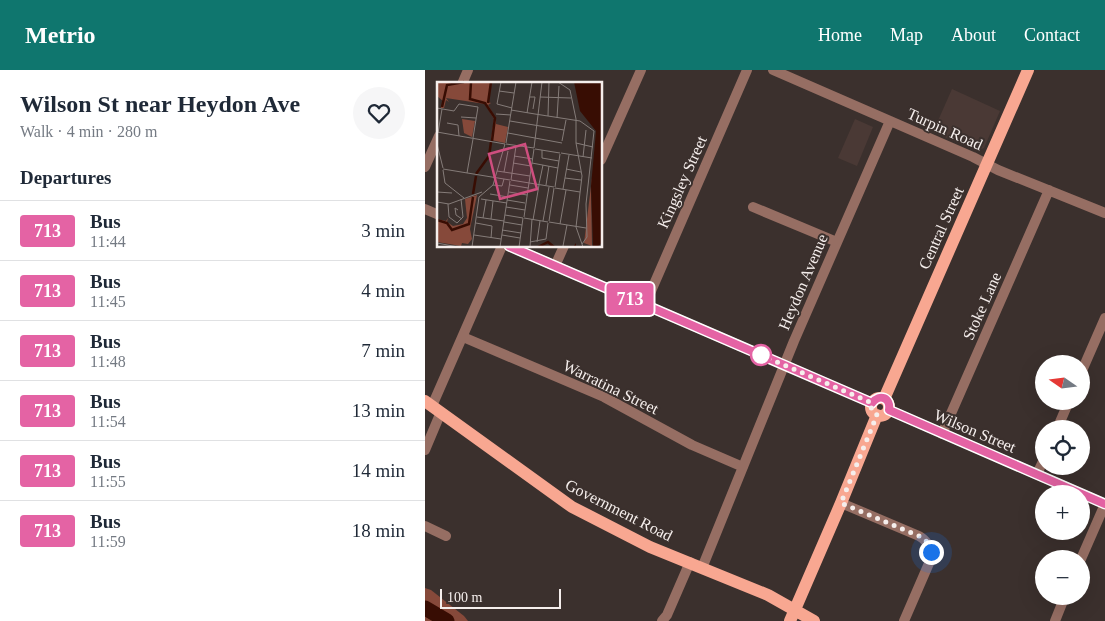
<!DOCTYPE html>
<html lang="en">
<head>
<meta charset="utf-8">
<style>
  :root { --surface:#fff; --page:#f6f6f7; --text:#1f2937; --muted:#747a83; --line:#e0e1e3; --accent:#0f766e }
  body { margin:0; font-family:"Times New Roman",serif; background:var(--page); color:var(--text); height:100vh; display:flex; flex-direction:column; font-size:19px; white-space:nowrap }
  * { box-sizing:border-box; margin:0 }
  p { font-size:16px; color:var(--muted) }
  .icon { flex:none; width:28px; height:28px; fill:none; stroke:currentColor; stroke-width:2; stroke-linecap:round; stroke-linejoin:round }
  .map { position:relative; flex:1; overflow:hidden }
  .sheet { display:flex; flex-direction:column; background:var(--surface); width:425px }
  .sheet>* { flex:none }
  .badge { padding:0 10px; border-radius:4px; font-size:18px; line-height:32px }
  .needle { width:32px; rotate:284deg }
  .tools { position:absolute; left:610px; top:285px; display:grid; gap:10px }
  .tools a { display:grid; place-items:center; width:55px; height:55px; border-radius:50%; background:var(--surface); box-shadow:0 5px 20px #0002; font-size:25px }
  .scale { position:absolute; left:15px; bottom:12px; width:121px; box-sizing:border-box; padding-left:5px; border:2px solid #f5eeec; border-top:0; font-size:14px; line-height:18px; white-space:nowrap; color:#f5eeec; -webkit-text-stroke:4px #3b302d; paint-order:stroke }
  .you { position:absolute; width:25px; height:25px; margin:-12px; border:4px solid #fff; border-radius:50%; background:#1a73e8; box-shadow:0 0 0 8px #1a73e833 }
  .map>.badge { position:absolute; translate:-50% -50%; box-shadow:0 0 0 2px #fff }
  h2 { padding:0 20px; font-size:19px; line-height:45px }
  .round { display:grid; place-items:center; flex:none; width:52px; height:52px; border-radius:26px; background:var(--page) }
  .head { display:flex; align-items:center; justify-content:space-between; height:85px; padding:0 20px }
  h1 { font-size:24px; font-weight:700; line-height:38px }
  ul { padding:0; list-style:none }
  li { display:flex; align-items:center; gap:15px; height:60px; padding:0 20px; border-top:1px solid var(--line) }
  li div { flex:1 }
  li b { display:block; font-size:19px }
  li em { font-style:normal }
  li .badge { min-width:55px; font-weight:700; text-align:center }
  header { display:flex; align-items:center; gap:30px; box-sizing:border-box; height:70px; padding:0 25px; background:var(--accent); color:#fff }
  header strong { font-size:24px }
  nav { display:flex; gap:28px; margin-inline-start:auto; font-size:18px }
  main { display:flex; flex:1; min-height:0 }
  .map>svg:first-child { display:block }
</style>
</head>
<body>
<header>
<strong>Metrio</strong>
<nav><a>Home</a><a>Map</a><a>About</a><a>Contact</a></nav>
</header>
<main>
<section class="sheet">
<div class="head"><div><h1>Wilson St near Heydon Ave</h1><p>Walk · 4 min · 280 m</p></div><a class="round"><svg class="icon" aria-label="heart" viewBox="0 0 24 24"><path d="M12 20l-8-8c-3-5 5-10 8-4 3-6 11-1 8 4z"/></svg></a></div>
<h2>Departures</h2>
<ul>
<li><span class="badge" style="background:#e463a4;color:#fff">713</span><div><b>Bus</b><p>11:44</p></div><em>3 min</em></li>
<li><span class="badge" style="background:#e463a4;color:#fff">713</span><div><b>Bus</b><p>11:45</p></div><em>4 min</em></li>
<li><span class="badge" style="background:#e463a4;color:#fff">713</span><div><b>Bus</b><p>11:48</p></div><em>7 min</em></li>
<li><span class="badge" style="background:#e463a4;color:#fff">713</span><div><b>Bus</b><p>11:54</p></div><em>13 min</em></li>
<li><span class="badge" style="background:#e463a4;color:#fff">713</span><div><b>Bus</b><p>11:55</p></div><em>14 min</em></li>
<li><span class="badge" style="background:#e463a4;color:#fff">713</span><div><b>Bus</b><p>11:59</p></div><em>18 min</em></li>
</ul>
</section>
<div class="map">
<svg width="680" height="551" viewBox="0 0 680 551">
  <rect width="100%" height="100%" fill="#3b302d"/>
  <path fill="#4a3935" d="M 527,19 L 575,41 L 559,78 L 552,81 L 508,62 Z
    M 430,49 L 448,57 L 432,96 L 413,88 Z"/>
  <path fill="#86493a" d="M 0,518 L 6,520 L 39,546 L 43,551 L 0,551 Z"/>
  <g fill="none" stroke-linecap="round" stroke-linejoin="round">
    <path stroke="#380d03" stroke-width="15" d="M 0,538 L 22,551"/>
    <path stroke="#966e63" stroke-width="10" d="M 348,0 L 548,87 L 573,100 L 680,143
      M 37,14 L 43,0
      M 176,90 L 216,0
      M 0,97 L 14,66
      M 328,137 L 412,172
      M 0,139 L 14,145
      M 84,176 L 447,333
      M 130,196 L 139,176
      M 220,235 L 322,0
      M 38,267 L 179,327 L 267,375 L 318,397
      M 656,303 L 680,248
      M 7,336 L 77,176
      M 464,340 L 680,434
      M 632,359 L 644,331
      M 517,364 L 624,120
      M 0,380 L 16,342
      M 612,404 L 619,389
      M 416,433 L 494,466 C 504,472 507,480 505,491 L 479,551
      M 0,456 L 21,466
      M 656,489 L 680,434
      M 277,498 L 369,271 L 465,51
      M 237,551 L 242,545 L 265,492
      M 630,551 L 640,526"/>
    <path stroke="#f8a791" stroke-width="12" d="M446 337a9 9 0 1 1 18 0a9 9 0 1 1-18 0Z
      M 459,329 L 603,0
      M 0,331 L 147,437 L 225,477 L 343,525 L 389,551
      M 365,551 L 416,433 L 452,345"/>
  </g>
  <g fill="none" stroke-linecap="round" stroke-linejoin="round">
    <defs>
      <path id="line" d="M 84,176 L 447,333 C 455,323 466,328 464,340 L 680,434"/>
    </defs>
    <use href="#line" stroke="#fff" stroke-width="11"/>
    <use href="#line" stroke="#e463a4" stroke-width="8"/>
    <path stroke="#f5eeec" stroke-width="5" stroke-dasharray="0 9" d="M 336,285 L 447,333 C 445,338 447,342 452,345 L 416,433 L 494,466 C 501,470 505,474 506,482"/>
  </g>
  <circle fill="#fff" stroke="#e463a4" stroke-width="2.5" cx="336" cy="285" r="10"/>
  <g text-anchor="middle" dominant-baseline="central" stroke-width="4" stroke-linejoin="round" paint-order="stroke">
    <g font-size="16" fill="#f5eeec" stroke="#3b302d">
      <text transform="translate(520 59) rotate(24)">Turpin Road</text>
      <text transform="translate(257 112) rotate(-66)">Kingsley Street</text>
      <text transform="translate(516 158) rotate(-66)">Central Street</text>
      <text transform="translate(378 212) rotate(-67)">Heydon Avenue</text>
      <text transform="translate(557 236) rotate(-66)">Stoke Lane</text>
      <text transform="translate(186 317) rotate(26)">Warratina Street</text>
      <text transform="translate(550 361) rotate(23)">Wilson Street</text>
      <text transform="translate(194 440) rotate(27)">Government Road</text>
    </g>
  </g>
  <g transform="translate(12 12)">
    <rect width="165" height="165" fill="#3b302d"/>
    <path d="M 0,0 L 55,0 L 51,20 L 54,21 L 51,23 L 59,37 L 59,42 L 71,45 L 68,61 L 54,58 L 57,37 L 48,22 L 9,16 L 12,20 L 9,18 L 7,26 L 4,26 L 6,19 L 0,14 ZM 25,37 L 38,39 L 35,55 L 27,51 ZM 156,88 L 154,110 L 155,164 L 147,161 ZM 40,113 L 33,147 L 35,157 L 31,162 L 25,161 L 24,164 L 0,160 L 0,137 L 9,139 L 11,136 L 10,140 L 16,144 L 26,142 L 30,136 L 28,117 Z" fill="#86493a"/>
    <path d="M 137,0 L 165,0 L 165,161 L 160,165 L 136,165 L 139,161 L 139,164 L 156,164 L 154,104 L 159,49 L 143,29 Z" fill="#380d03"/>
    <path fill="none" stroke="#380d03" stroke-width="2.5" d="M 34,0 L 33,17 L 48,21 L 58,36 L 55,59M 51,21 L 54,0M 5,25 L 10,3 L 27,0M 39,92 L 52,74 L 54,60M 36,112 L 39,94M 0,138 L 10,141 L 15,148 L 32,142 L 36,115M 101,165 L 111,160 L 117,165"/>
    <path fill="none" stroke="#857c79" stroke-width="1" d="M 64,0 L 60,22 L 75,26M 121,0 L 133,8 L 139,37 L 139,61 L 145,94 L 139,145 L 146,165M 62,9 L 77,11M 93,15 L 98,15 L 96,27M 103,15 L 134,16M 0,26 L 17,29 L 22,22 L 41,25 L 36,56M 74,28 L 98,32M 90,31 L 95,0M 59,32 L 74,33M 98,32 L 143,39 L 157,49 L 149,122 L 150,155 L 145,162M 111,34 L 112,0M 24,35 L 39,36M 120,36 L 122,4M 73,39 L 127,48M 10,41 L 21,43 L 22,54M 0,50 L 68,62M 1,51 L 5,27M 71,51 L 125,61M 125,59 L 129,38M 69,61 L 79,0M 139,61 L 156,65M 0,62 L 6,86M 69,62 L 97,66M 97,66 L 105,0M 98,67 L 123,71M 105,68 L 105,76 L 122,79M 124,71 L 155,76M 77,74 L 96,77M 146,75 L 149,48M 76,81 L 94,84M 95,81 L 121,86M 6,87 L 73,98M 129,87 L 144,90M 6,88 L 8,101 L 27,116M 60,89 L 93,94M 67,90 L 71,69M 30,91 L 36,57M 128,96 L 144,98M 74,98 L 79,64M 74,98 L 117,105M 102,102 L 106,83M 56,103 L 65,104 L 67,97M 73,103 L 91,106M 109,103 L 112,84M 118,105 L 123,72M 118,106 L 143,110M 126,107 L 132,73M 0,110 L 15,111M 72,110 L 90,113M 53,112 L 71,115M 44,117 L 70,121M 70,118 L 88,121M 0,120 L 12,122 L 45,110M 11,122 L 12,135 L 20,141 L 26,135 L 24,117M 69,125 L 88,128M 21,128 L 18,126 L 19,133 L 25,137M 68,133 L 86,136M 40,135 L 67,139M 87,135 L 97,67M 46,136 L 49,118M 87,136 L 111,140M 54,137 L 56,119M 96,138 L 102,103M 106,139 L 112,105M 112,139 L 117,106M 67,140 L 85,143M 112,140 L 149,146M 39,141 L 55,144 L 54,156M 123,142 L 129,108M 65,148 L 84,151M 37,153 L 64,157M 65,153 L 83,156M 93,160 L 109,157 L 111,141M 100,160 L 103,139M 0,161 L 21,165M 126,164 L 130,143M 35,165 L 42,115 L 56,103 L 68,62M 63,165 L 73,99M 82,165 L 86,136M 93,165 L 95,137"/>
    <path fill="#cf4e7f" fill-opacity="0.15" stroke="#cf4e7f" stroke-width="2.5" d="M 88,62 L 100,107 L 63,117 L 52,72 Z"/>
    <rect width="165" height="165" fill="none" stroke="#f5eeec" stroke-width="2.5"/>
  </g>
</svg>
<div class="tools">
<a><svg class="needle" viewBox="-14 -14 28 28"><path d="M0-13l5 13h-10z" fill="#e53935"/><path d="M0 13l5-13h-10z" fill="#747a83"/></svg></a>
<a><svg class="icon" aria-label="locate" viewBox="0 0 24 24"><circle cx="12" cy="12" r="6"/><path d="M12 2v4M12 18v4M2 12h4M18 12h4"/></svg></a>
<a>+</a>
<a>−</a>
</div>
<div class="scale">100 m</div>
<div class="you" style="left:506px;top:482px"></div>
<b class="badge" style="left:205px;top:229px;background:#e463a4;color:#fff">713</b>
</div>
</main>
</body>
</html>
